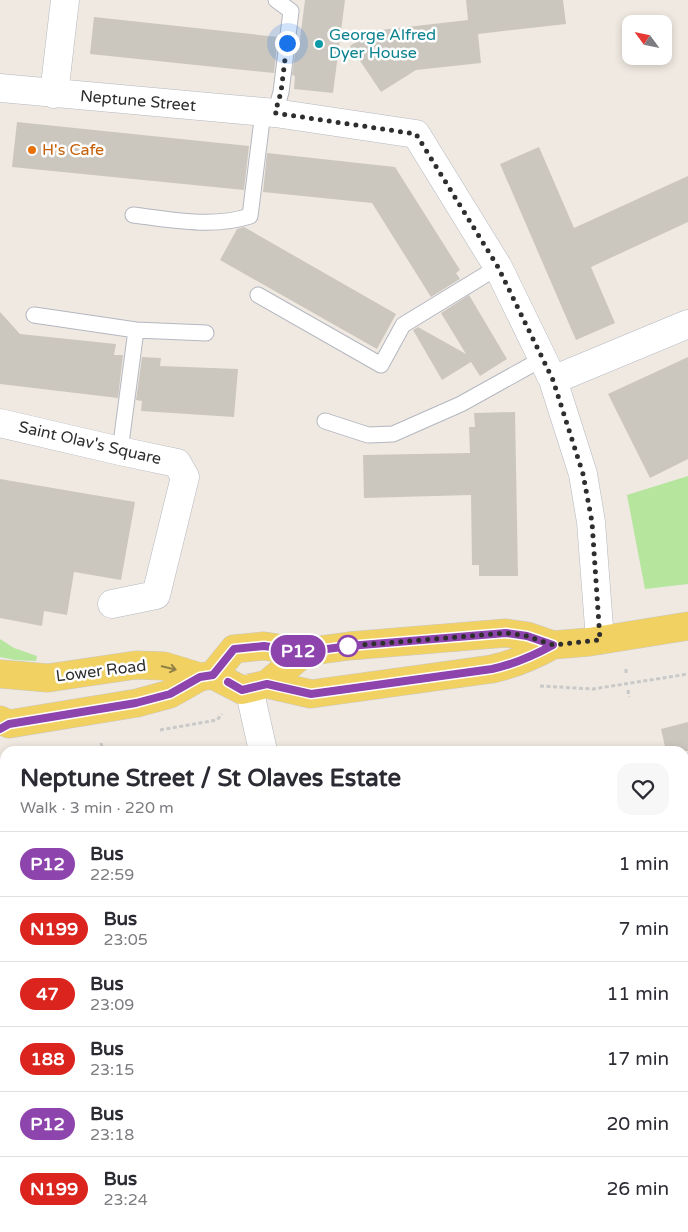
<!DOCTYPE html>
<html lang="en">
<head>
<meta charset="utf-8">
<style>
  :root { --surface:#fff; --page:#f7f7f7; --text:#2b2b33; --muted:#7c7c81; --line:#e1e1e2 }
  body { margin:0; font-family:"Varela Round",sans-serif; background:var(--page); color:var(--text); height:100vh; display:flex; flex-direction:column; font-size:19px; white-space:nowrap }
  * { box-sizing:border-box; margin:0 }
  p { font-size:16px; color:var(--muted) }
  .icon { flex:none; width:28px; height:28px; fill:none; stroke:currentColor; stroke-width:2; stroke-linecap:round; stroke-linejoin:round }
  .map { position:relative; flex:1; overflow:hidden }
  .sheet { position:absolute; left:0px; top:746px; width:689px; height:486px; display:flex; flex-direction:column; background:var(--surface); border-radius:15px 15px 0 0; box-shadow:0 2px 8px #0003 }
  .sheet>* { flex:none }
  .badge { padding:0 10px; border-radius:16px; font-size:18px; line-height:32px }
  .needle { width:32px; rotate:303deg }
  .fabs { position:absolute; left:622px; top:15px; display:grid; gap:10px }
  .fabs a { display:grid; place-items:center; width:50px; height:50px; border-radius:10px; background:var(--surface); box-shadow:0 2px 8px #0003; font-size:25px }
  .you { position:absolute; width:25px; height:25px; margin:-12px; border:4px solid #fff; border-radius:50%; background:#1a73e8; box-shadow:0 0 0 8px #1a73e833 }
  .map>.badge { position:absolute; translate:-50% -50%; box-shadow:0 0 0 2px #fff }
  .round { display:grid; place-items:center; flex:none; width:52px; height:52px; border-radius:15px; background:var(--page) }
  .headline { display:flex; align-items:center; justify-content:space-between; height:85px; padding:0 20px }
  h1 { font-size:24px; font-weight:700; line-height:38px }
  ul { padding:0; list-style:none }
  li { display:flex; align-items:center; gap:15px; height:65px; padding:0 20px; border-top:1px solid var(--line) }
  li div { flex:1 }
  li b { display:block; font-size:19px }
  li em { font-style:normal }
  li .badge { min-width:55px; font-weight:700; text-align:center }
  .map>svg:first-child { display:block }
</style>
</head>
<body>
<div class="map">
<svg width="688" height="1232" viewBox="0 0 688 1232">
  <rect width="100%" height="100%" fill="#efe9e1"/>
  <path fill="#b6e59e" d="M 688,476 L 688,584 L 645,589 L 627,495 Z
    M 0,639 L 14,648 L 37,656 L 36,661 L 15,660 L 0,657 Z
    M 0,900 L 5,903 L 5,1228 L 462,1228 L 462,1232 L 0,1232 Z"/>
  <path fill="#c8d9b8" d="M 5,772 L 5,903 L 0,900 L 0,773 Z"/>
  <path fill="#cbc7bf" d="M 305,0 L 345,0 L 333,93 L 294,89 L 295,76 L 292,75 L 297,39 L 300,39 Z
    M 466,0 L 563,0 L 566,24 L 478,34 L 481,63 L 416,70 L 381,92 L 350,46 L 372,31 L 468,20 Z
    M 94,17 L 278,37 L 274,73 L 90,54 Z
    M 17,122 L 249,146 L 244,190 L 12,167 Z
    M 539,147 L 574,228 L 688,176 L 688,222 L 591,267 L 615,323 L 576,340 L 500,164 Z
    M 267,153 L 395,167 L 460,270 L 456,273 L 460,279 L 431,297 L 372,203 L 263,192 Z
    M 244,227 L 396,314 L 377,349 L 220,260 L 237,229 Z
    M 469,295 L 507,359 L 480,376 L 471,362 L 442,380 L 413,330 L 418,327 L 466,354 L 441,313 Z
    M 0,312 L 20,334 L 116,344 L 114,355 L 123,355 L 118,398 L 0,384 Z
    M 142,357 L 161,358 L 160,366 L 238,369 L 234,417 L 141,411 L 142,401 L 136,400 Z
    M 688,357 L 688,459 L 650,478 L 608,394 Z
    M 515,412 L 518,576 L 479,576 L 479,565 L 472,565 L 471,495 L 364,498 L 363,455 L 470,453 L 469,427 L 475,427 L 474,413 Z
    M 0,479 L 135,502 L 121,580 L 74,572 L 67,615 L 44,611 L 42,626 L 0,618 Z
    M 688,722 L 688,751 L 666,751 L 661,729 Z"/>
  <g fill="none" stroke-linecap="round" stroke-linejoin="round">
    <defs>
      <path id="lane" d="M 275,113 L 281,92 L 291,11 L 276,0
        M 133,215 C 172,220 213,228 250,216 L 263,112
        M 258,295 L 381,365 L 403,325 L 498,267
        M 34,315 L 136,330 L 206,333
        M 325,421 L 368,435 L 393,434 L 461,404 L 542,359
        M 120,451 L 136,330
        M 684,850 L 688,849"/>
      <path id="street" d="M 0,88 L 275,113 L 416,134 L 498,267 L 553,380 L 583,474 L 591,522 L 600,640
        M 54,94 L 65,0
        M 553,380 L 688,324
        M 0,423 L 120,451 L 177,463 L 185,477 L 156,595 L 112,604
        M 249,688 L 263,751
        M 684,1073 L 688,1071
        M 613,1228 L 614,1232"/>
      <path id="primary" d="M 0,674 L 48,678 L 136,665 L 164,666 L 200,677
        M 213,675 L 234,649 L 264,646 L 305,652 L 349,646 L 506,633 L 527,636 L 553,645 L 589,642 L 688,626
        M 267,684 L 311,694 L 492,669 C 515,664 533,656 553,645
        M 0,720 L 9,724 L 137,703 L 170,694 L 200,677 L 213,675 L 242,690 L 267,684 L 305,652"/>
    </defs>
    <use href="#lane" stroke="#b4b7c1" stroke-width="17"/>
    <use href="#street" stroke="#b4b7c1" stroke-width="29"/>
    <use href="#primary" stroke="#c9c9c9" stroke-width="29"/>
    <path stroke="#c9c9c9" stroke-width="3" stroke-dasharray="4 2.5" stroke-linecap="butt" d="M 626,669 L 626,673
      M 540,686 L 593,689 L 688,674
      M 628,690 L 629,697
      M 160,730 L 217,720 L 222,714
      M 101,743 L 102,747
      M 0,821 L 5,823
      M 0,967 L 5,970
      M 220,1228 L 222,1232"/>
    <use href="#lane" stroke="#fff" stroke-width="15"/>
    <use href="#street" stroke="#fff" stroke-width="28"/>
    <use href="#primary" stroke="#f2d163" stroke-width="28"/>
  </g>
  <defs><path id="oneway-shaft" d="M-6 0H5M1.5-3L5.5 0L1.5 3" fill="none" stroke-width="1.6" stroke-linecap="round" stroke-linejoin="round" transform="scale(1.25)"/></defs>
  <use stroke="#908048" href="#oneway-shaft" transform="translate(169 668) rotate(14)"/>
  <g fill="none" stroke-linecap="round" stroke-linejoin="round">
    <defs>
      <path id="line" d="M 0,729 L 9,724 L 136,703 L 170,694 L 200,677 L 213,675 L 234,649 L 264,646 L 305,652 L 349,646 L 506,633 L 527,636 L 553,645 C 533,656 515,664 492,669 L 311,694 L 267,684 L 242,690 L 228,682"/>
    </defs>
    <use href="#line" stroke="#fff" stroke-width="11"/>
    <use href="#line" stroke="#8e44ad" stroke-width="8"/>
    <path stroke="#2e2e2e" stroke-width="5" stroke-dasharray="0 9" d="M 287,43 L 281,92 L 275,113 L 416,134 L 498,267 L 553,380 L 583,474 L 592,522 L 600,640 L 553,645 L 527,636 L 506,633 L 348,646"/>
  </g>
  <circle fill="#0f9aa8" stroke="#fff" stroke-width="2" cx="319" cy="44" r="5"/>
  <circle fill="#e8710a" stroke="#fff" stroke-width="2" cx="32" cy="150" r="5"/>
  <circle fill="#fff" stroke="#8e44ad" stroke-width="2.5" cx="348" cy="646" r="10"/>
  <g text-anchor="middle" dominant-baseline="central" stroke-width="5" stroke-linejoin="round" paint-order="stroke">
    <g font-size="16" fill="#0d838f" stroke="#fff" text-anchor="start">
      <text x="329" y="35">George Alfred<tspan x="329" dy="18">Dyer House</tspan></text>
    </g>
    <g font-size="16" fill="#2e2e2e" stroke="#fff">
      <text transform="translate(138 101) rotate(5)">Neptune Street</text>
      <text transform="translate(90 443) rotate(13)">Saint Olav's Square</text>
      <text transform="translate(101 671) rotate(-7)">Lower Road</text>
    </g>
    <g font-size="16" fill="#c56008" stroke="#fff" text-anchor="start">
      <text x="42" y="150">H's Cafe</text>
    </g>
  </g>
</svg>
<div class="fabs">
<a><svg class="needle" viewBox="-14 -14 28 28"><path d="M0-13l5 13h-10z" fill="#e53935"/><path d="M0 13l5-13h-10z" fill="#7c7c81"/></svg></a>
</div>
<div class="you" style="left:287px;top:43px"></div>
<b class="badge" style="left:298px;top:651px;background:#8e44ad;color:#fff">P12</b>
<section class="sheet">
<div class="headline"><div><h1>Neptune Street / St Olaves Estate</h1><p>Walk · 3 min · 220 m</p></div><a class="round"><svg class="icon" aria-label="heart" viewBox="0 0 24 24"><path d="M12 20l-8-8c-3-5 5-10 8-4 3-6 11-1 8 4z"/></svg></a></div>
<ul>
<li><span class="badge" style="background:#8e44ad;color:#fff">P12</span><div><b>Bus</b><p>22:59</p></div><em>1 min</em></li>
<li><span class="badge" style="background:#dc241f;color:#fff">N199</span><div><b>Bus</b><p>23:05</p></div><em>7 min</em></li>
<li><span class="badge" style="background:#dc241f;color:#fff">47</span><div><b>Bus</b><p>23:09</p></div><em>11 min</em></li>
<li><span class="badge" style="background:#dc241f;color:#fff">188</span><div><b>Bus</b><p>23:15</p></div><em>17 min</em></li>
<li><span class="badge" style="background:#8e44ad;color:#fff">P12</span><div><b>Bus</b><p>23:18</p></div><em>20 min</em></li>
<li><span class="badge" style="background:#dc241f;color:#fff">N199</span><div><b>Bus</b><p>23:24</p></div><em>26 min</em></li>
</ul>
</section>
</div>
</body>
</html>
